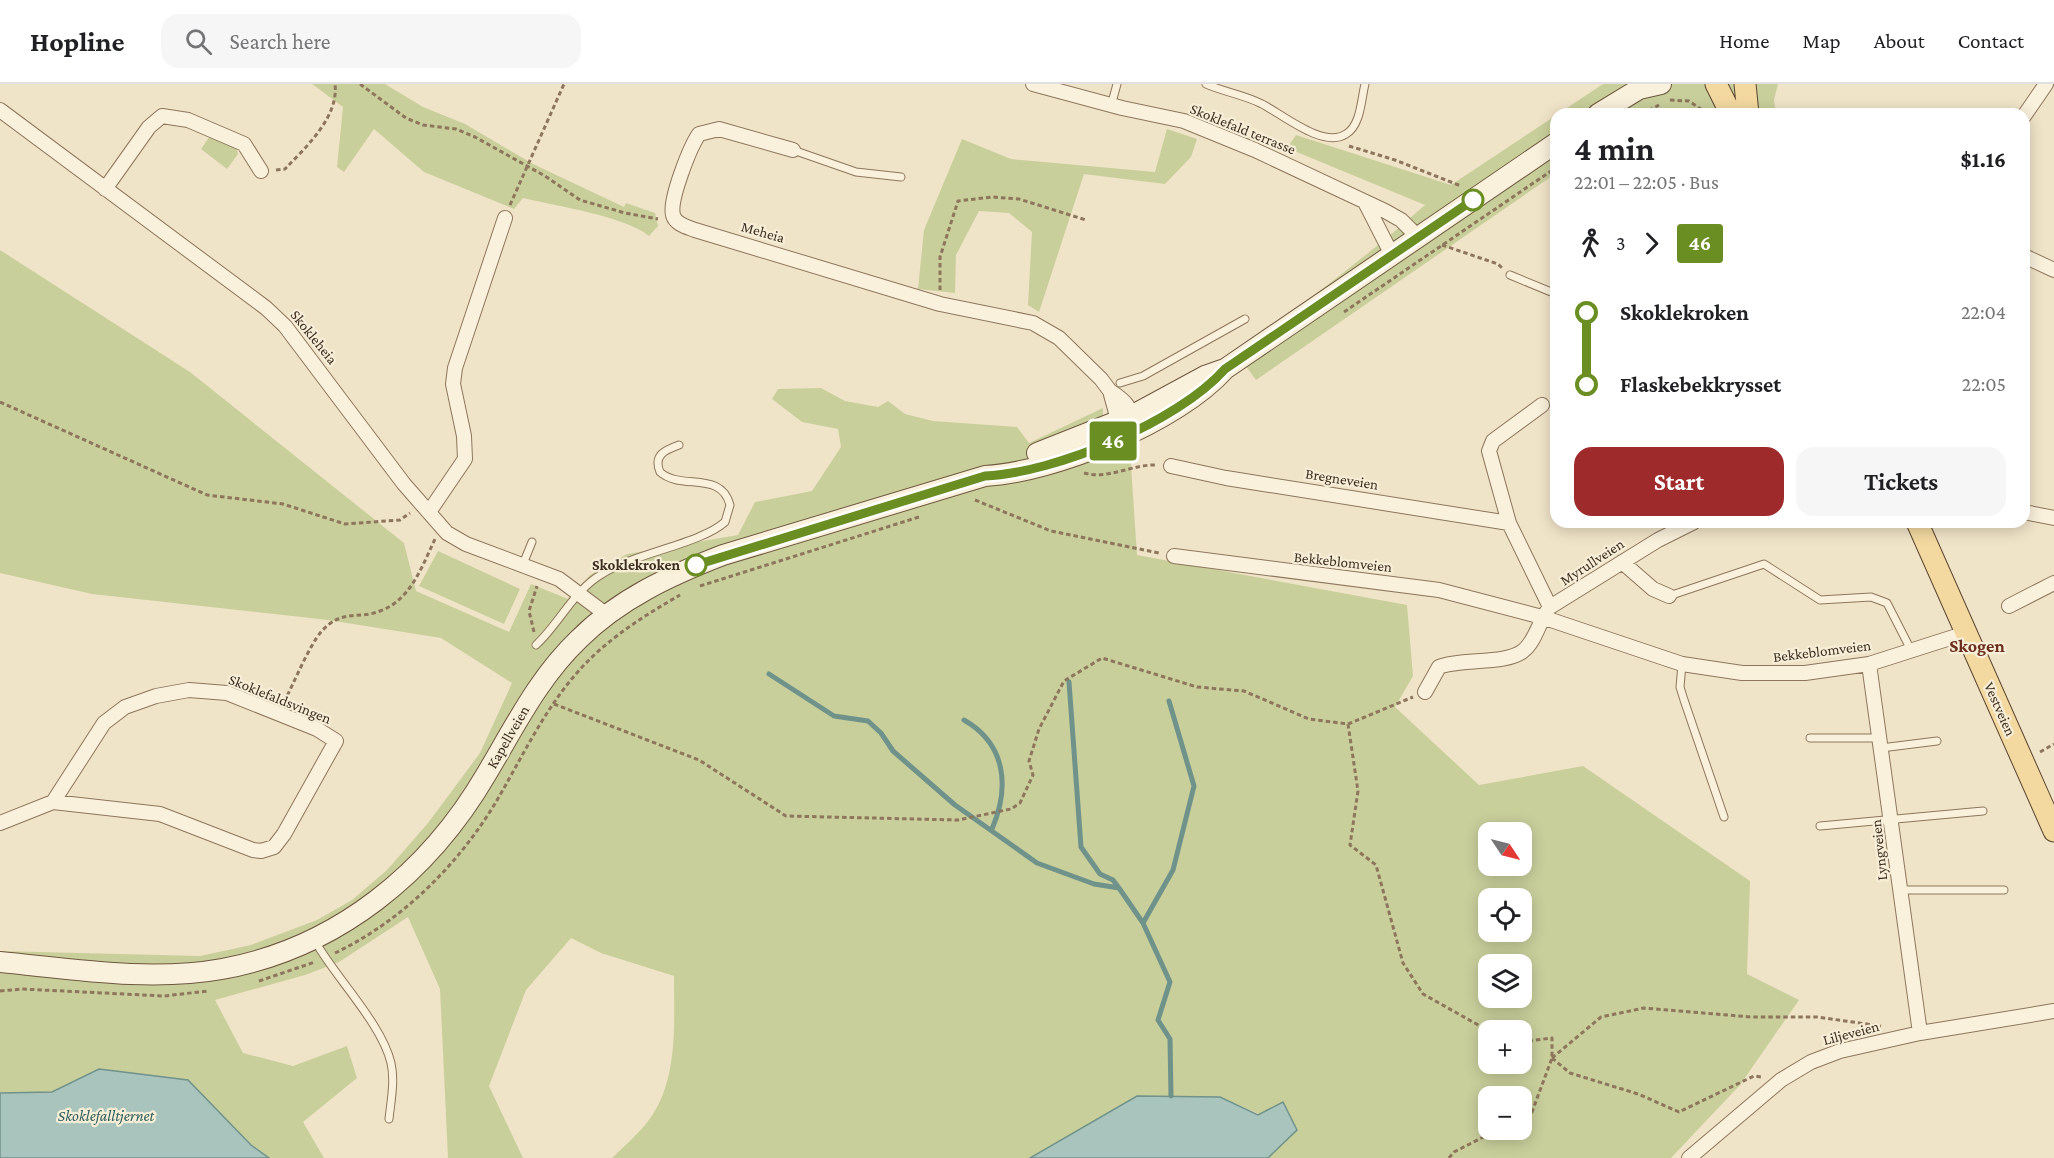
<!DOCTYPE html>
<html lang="en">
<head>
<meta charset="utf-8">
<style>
  :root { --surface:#fff; --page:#f6f6f6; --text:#202124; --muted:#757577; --line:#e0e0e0; --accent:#9e2a2b }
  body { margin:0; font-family:"Crimson Pro",serif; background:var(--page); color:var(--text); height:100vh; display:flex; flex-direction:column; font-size:22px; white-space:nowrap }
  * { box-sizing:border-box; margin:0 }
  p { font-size:20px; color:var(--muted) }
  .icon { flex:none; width:33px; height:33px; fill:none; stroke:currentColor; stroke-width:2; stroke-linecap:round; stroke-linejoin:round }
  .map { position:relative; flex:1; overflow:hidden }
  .drawer { position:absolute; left:1550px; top:24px; width:480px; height:420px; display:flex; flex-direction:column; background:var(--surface); border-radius:18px; box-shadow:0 3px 15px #0003 }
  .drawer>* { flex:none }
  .badge { padding:0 12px; border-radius:4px; font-size:21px; line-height:39px }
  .needle { width:39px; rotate:125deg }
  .buttons { position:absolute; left:1478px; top:738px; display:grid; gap:12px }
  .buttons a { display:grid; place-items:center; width:54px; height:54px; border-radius:12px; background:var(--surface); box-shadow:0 3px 15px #0003; font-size:30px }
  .map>.badge { position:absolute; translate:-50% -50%; box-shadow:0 0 0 3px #fff }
  .legs { display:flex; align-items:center; gap:9px; height:66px; padding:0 24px; font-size:20px }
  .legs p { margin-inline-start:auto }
  .overview { display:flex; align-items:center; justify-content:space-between; height:102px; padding:0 24px }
  h1 { font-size:33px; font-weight:700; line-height:45px }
  .button { display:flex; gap:12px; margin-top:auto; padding:12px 24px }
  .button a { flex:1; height:69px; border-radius:18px; background:var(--accent); color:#fff; font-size:24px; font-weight:700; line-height:69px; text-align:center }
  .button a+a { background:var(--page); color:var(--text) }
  ul { padding:0 24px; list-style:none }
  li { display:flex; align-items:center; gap:21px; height:72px; font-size:22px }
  li i { display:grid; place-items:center; width:9px; height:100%; margin:0 8px; background:currentColor }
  li i::after { content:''; width:15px; height:15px; margin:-8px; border:4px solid; border-radius:50%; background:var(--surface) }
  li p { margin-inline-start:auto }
  li:first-child i { background:linear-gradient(#0000 50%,currentColor 0) }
  li:last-child i { background:linear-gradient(currentColor 50%,#0000 0) }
  header { display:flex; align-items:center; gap:36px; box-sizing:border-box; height:84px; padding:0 30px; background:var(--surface); border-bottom:2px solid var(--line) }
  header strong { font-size:28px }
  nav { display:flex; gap:33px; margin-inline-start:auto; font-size:21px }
  .search { width:420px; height:54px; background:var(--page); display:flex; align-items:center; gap:15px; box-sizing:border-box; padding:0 21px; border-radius:18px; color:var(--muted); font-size:22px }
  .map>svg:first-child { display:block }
</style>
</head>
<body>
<header>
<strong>Hopline</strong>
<div class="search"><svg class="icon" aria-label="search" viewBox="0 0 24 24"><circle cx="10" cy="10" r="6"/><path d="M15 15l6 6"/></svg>Search here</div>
<nav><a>Home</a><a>Map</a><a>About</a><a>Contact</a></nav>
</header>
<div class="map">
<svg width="2054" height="1074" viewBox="0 0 2054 1074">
  <rect width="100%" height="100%" fill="#f0e4c8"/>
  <path fill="#c9cf9b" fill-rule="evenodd" d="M 312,0 L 385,0 L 423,23 L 465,40 L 533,80 L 624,123 L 626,119 L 655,129 L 658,142 L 649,152 C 625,132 555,122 523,114 L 514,125 L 424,88 L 374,45 L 344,88 L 337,83 L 343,23 Z
    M 1603,0 L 1778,0 L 1774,16 L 1776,30 L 1558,30 Z
    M 1555,32 L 1555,90 L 1256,296 L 1235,267 C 1302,222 1365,174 1425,121 L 1287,64 L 1296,51 L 1451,101 Z
    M 1167,45 L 1197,55 L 1191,73 L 1165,100 L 1084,90 L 1039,228 L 1028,221 L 1032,148 L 1009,129 L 979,127 L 956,171 L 955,209 L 918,205 L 924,146 L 962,55 L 1011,75 L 1155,88 Z
    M 210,52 L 236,63 L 238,70 L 227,85 L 201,65 Z
    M 0,166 L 190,288 L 404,459 L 416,507 L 509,548 L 531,500 L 568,515 L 590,491 L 627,470 L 738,451 L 755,418 L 812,407 L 841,363 L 838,345 L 802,338 L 772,315 L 778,305 L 821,304 L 845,317 L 878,323 L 888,317 L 905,330 L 933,337 L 1017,343 L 1029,359 L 1103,324 L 1102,376 L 1130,366 L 1137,471 L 1407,521 L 1413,592 L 1395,623 L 1479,701 L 1583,682 L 1750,797 L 1747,890 L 1799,916 L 1740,1001 L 1671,1074 L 1268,1074 L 1296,1046 L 1220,1013 L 1137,1012 L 1030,1074 L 612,1074 C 623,1063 635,1053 645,1041 C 679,1001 674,941 674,892 L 601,869 L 571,854 L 526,906 L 489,1002 L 523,1074 L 448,1074 L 440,905 L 408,833 L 339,878 L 305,891 L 215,916 L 243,969 L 293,982 L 347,962 L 357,994 L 303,1038 L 324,1074 L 269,1074 L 251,1061 L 99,985 L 52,1008 L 0,1009 L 0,867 L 200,872 L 251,861 L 317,836 L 352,816 L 387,786 L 428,739 L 480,669 L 512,599 L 441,554 L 328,536 L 92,510 L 0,489 ZM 1488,748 L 1521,748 L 1521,782 L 1488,782 ZM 1488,814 L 1521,814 L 1521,848 L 1488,848 ZM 1488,880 L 1521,880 L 1521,914 L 1488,914 ZM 1488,946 L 1521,946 L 1521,980 L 1488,980 ZM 1488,1012 L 1521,1012 L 1521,1046 L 1488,1046 Z
    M 438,467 L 520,505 L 504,540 L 419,502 Z"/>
  <path fill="#a9c4bc" stroke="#6f938a" stroke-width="1.5" d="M 99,985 L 188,996 L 251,1061 L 269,1074 L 0,1074 L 0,1009 L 52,1008 Z
    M 1137,1012 L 1220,1013 L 1258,1031 L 1283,1018 L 1297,1046 L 1268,1074 L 1030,1074 Z"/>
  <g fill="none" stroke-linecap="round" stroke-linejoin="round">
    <path stroke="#6f938a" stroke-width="5" d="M 769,590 L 834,632 L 868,637 L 881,649 L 893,667 L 955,721 L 1037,779 L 1094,800 L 1119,804 L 1143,839 L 1170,898 L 1158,936 L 1170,955 L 1171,1012
      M 1069,598 L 1081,763 L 1100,790 L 1113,796 L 1119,804
      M 964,636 C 1006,660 1010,703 992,745
      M 1143,839 L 1173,786 L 1194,702 L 1169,617"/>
    <defs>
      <path id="lane" d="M 1206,0 C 1224,8 1245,11 1262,20 C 1282,30 1323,65 1346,50 C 1361,41 1361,16 1365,0
        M 1111,22 L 1117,0
        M 793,66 L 856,88 L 901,93
        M 1510,191 L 1556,210
        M 1120,299 L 1143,292 L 1245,235
        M 523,480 L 532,458
        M 1669,512 L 1764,480 L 1820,516 L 1871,513 L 1887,519 L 1912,568
        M 536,561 C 559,540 574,506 602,490 C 635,469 700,460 725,438 L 730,421 C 721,386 681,407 660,388 C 653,371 665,366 679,361
        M 1682,580 L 1680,603 L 1684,616 L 1724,733
        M 1810,654 L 1880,654
        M 1881,664 L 1937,657
        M 1820,742 L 1983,727
        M 1900,806 L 2004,806
        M 315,857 C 335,893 382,940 391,979 C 395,997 391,1016 389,1035"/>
      <path id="street" d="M 1033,0 L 1122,24 L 1184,37 L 1255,66 L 1385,127 L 1401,136 L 1418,153
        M 0,26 L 266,224 L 285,242 L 404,400 L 447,449 L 466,460 L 559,495 L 607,531
        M 2024,32 L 2046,0
        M 793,66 L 719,45 L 699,50 C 690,63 669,116 673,131 C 675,140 687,143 695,146 L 940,220 L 1033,239 L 1059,254 L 1101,295 L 1110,307 L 1118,336 L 1125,341
        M 105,105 L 149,43 L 162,32 L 188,36 L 244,60 L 261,87
        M 1365,118 L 1392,171
        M 2024,172 L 2054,186
        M 1110,307 C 1124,316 1132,323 1134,340
        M 1542,321 L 1493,357 L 1489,367 L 1509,439 L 1550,523
        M 1171,382 L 1226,394 L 1509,439
        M 429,428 L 465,375 L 464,352 L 453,300 L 455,284 L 505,134
        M 2024,428 L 2054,434
        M 1174,472 L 1439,506 L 1542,533 L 1682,580 L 1742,589 L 1805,589 L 1869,580 L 1966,549
        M 1622,478 L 1653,505 L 1669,512
        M 2009,522 L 2054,499
        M 1869,580 L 1920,949
        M 1425,608 L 1439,583 C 1461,574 1506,581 1523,567 C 1536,557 1539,536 1550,523 L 1658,456 L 1694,438
        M 0,739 L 53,718 L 160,730 L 253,766 L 261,767 L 274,763 L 284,750 L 336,657 L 317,645 L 227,609 L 189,606 L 156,612 L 125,623 L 104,639 L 53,718
        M 1689,1074 L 1781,996 L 1811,978 L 1840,967 L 1920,949 L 2054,927"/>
      <path id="secondary" d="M 1598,30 L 1639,5 L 1661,0
        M 1037,369 L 1133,331 L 1205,292 L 1225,285 L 1556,59
        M 0,878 C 72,885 150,898 222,885 C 337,864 429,789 487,689 C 515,642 539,593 579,555 C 619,515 671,491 723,471 L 985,392 C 1055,388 1178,338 1225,285"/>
      <path id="primary" d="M 1716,0 L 1731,30
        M 1745,0 L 1748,30
        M 1917,438 L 2054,747"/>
    </defs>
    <use href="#lane" stroke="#8d765c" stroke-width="9"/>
    <use href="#street" stroke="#8d765c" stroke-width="16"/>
    <use href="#secondary" stroke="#6f573f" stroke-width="22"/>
    <use href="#primary" stroke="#5b4430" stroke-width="23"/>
    <path stroke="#8d765c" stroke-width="3" stroke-dasharray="4.5 3" stroke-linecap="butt" d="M 360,0 L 406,34 L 423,41 L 456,45 L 475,53 L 545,92 L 580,116 L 625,129 L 658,135
      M 1670,16 L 1689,17 L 1708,30
      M 1573,30 L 1580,25
      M 1642,30 L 1659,21
      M 1349,62 L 1395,76 L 1461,102
      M 276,86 L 285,85 C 306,63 339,33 335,0
      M 510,121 L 564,0
      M 1442,161 L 1498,180 L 1502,184
      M 940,206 L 940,173 L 958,117 L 992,113 L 1019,115 L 1086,136
      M 1344,228 L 1554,85
      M 0,318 L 207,411 L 283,420 L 345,440 L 400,436 L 410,429
      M 1084,389 C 1108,396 1132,380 1157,381
      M 975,416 L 1051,447 L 1159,469
      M 700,502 L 919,433
      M 534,548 L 529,527 L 537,502
      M 284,618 C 294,599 309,562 321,548 C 342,524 358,536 380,527 C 411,516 422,482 435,455
      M 554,620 L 699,676 L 786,732 L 958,736 L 1011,725 L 1020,719 L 1033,691 L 1029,677 L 1039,645 L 1064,597 L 1102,574 L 1197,603 L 1244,607 L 1309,635 L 1348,640 L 1358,707 L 1350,761 L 1376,781 L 1403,879 L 1423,910 L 1480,942 L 1488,949
      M 1348,640 L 1413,613
      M 2040,668 L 2054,660
      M 335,869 C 402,837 458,781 496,718 C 524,670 548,617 588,577 C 615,550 647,530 680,511
      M 259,897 L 315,878
      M 0,907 L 22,905 L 164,912 L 208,907
      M 1521,958 L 1552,954 L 1552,974 L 1532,1028 L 1521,1033
      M 1552,974 L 1601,933 L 1644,924 L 1751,933 L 1817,933 L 1881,942
      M 1552,974 L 1570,989 L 1638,1010 L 1679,1028 L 1754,992 L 1761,993
      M 1449,1074 L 1454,1068 L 1497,1046"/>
    <use href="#lane" stroke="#faf1dc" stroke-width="7"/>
    <use href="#street" stroke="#faf1dc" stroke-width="14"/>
    <use href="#secondary" stroke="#faf1dc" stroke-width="20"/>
    <use href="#primary" stroke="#f3d9a0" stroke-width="21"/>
  </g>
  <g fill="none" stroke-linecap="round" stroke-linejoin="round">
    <defs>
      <path id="line-1" d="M 696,481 L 985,392 C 1055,389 1178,338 1225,285 L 1473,116"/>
    </defs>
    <use href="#line-1" stroke="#fff" stroke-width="14"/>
    <use href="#line-1" stroke="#6b8e23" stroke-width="9"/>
  </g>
  <g fill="#fff" stroke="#6b8e23" stroke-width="3">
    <circle cx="1473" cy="116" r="10"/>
    <circle cx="696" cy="481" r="10"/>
  </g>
  <g text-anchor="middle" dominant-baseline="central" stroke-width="4.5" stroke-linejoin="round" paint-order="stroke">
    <g font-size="15" fill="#3d2e20" stroke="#f7eed8">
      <text transform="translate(1243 45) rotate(22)">Skoklefald terrasse</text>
      <text transform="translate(763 148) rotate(16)">Meheia</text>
      <text transform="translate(314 253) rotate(51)">Skokleheia</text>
      <text transform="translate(1342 395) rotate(9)">Bregneveien</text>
      <text transform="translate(1343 478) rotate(6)">Bekkeblomveien</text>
      <text transform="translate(1592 478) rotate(-33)">Myrullveien</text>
      <text transform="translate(1822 567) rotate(-7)">Bekkeblomveien</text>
      <text transform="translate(280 615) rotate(22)">Skoklefaldsvingen</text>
      <text transform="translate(2000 625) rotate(66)">Vestveien</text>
      <text transform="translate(508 653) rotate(-60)">Kapellveien</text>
      <text transform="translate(1879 766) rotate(-96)">Lyngveien</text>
      <text transform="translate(1851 949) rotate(-15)">Liljeveien</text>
    </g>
    <g font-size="15" font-weight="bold" fill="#3d2e20" stroke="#f7eed8" text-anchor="end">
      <text x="680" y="481">Skoklekroken</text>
    </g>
    <g font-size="16" font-style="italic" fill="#2f5d5a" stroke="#f7eed8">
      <text x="106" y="1031">Skoklefalltjernet</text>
    </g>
    <g font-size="18" font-weight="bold" fill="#6b2e1e" stroke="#f7eed8">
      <text x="1977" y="562">Skogen</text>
    </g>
  </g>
</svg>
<div class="buttons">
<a><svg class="needle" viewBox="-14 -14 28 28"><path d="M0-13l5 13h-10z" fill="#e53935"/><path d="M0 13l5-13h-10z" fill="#757577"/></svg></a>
<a><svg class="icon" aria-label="locate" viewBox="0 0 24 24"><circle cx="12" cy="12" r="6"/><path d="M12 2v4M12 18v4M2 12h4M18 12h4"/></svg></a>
<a><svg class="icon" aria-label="layers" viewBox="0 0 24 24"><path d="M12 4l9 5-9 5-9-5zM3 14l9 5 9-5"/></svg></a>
<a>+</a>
<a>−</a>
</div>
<b class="badge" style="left:1113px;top:357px;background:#6b8e23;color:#fff">46</b>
<section class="drawer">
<div class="overview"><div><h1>4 min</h1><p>22:01 – 22:05 · Bus</p></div><b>$1.16</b></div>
<div class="legs"><svg class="icon" aria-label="walk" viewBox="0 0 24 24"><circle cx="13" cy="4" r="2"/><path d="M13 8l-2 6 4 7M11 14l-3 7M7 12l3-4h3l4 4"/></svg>3<svg class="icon" aria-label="forward" viewBox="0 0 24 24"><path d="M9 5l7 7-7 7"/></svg><b class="badge" style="background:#6b8e23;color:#fff">46</b></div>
<ul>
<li><i style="color:#6b8e23"></i><b>Skoklekroken</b><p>22:04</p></li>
<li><i style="color:#6b8e23"></i><b>Flaskebekkrysset</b><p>22:05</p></li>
</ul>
<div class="button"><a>Start</a><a>Tickets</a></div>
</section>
</div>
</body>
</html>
